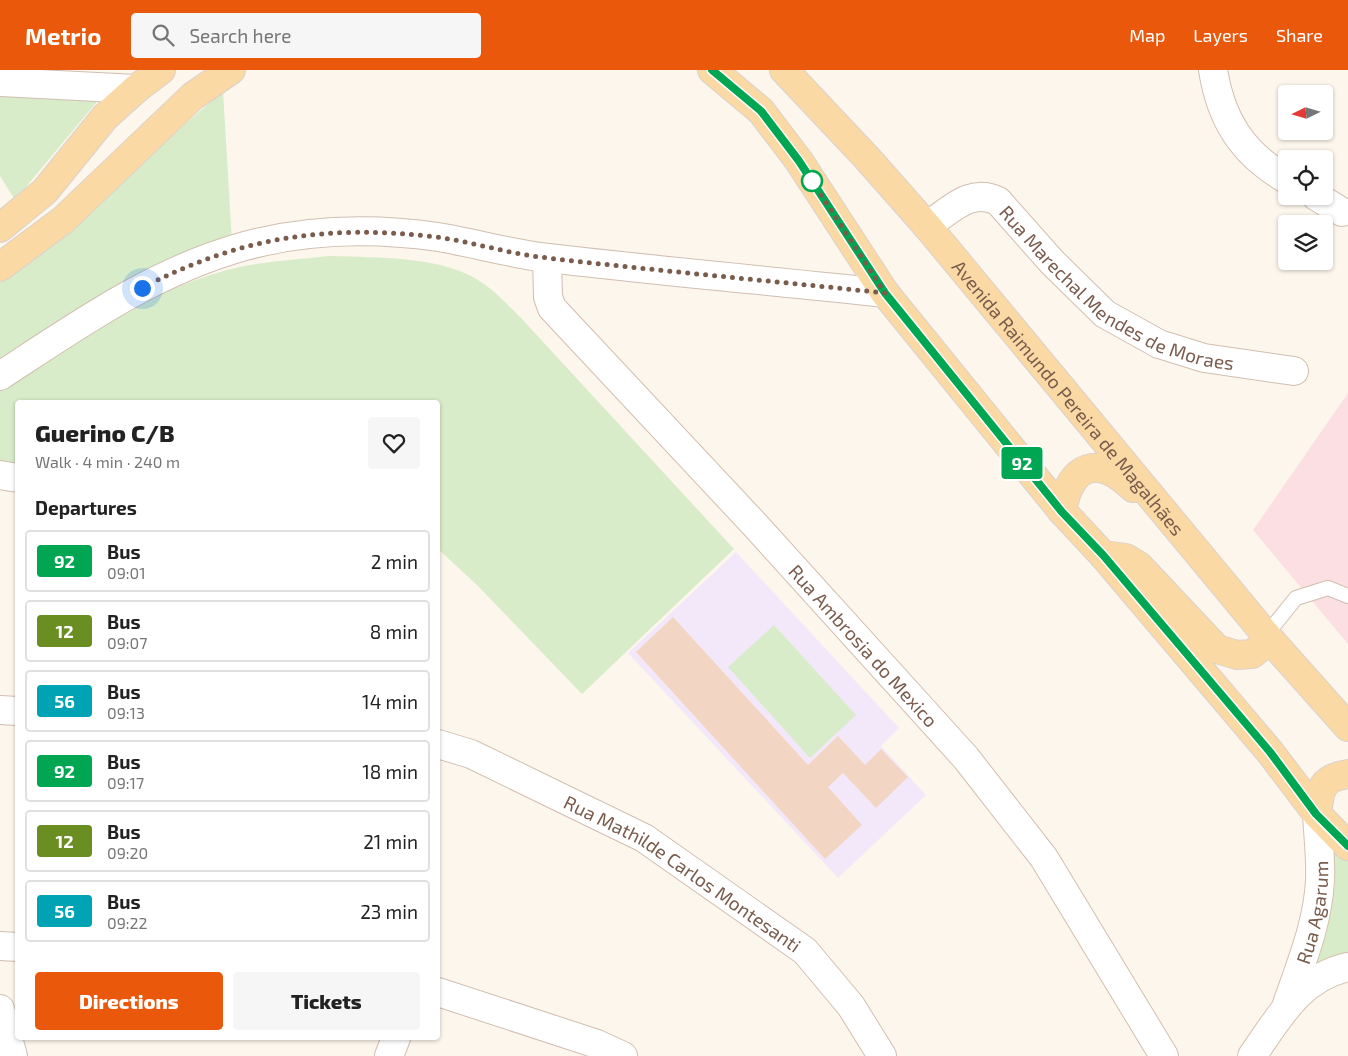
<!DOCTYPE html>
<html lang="en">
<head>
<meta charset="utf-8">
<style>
  :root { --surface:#fff; --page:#f6f6f6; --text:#222; --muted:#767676; --line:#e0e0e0; --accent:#ea580c }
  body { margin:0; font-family:"Exo 2",sans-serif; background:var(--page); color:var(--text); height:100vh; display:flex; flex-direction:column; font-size:19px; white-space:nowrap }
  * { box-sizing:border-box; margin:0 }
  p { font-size:16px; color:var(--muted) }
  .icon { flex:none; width:28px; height:28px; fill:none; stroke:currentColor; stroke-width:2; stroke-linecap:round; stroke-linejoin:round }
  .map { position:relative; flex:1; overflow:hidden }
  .side { position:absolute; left:15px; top:330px; width:425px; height:640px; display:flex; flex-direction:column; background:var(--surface); border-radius:5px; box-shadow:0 1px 4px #0004 }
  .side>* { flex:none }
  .badge { padding:0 10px; border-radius:4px; font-size:18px; line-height:32px }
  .needle { width:32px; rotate:265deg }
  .buttons { position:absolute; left:1278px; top:15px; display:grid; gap:10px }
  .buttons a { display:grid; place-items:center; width:55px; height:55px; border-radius:5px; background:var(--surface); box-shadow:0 1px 4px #0004; font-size:25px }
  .you { position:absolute; width:25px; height:25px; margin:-12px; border:4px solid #fff; border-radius:50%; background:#1a73e8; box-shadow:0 0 0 8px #1a73e833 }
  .map>.badge { position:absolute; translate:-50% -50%; box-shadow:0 0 0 2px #fff }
  h2 { padding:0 20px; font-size:19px; line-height:45px }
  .round { display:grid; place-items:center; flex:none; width:52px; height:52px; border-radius:5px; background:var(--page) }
  .summary { display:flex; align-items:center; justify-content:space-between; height:85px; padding:0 20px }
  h1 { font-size:24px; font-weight:800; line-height:38px }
  .button { display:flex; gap:10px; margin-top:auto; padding:10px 20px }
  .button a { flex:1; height:58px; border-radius:5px; background:var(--accent); color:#fff; font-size:20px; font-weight:800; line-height:58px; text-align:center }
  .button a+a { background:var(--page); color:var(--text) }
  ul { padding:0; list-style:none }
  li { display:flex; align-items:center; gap:15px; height:62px; margin:0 10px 8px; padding:0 10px; border:2px solid var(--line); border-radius:5px }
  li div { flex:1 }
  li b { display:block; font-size:19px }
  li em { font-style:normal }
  li .badge { min-width:55px; font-weight:700; text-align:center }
  header { display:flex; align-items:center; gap:30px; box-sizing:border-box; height:70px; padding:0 25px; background:var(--accent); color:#fff }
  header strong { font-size:24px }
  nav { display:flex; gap:28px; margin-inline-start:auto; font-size:18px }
  .search { width:350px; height:45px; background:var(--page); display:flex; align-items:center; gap:12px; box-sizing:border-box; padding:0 18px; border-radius:5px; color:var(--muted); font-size:19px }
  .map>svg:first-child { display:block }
</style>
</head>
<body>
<header>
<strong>Metrio</strong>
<div class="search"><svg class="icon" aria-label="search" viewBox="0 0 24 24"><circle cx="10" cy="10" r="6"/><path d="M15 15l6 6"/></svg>Search here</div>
<nav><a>Map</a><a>Layers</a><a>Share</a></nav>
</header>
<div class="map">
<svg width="1348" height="986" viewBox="0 0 1348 986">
  <rect width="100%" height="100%" fill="#fdf6ec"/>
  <path fill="#f3e8fa" d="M 736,482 L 899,658 L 881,676 L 926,725 L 838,808 L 628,583 Z"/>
  <path fill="#fbdfe3" d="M 1348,323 L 1348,574 L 1253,460 Z"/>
  <path fill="#d8ecc9" d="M 223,21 L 232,172 L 0,294 L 0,207 L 116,115 Z
    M 0,23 L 101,27 L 15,130 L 0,106 Z
    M 329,186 C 376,188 445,185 484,214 C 497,223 509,236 521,248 L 734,479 L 582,624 L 477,515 L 438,479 L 438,332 L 18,332 L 18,396 L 0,392 L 0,320 C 74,271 141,224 227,200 C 260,191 296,190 329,186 Z
    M 774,555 L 856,645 L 810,688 L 728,597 Z
    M 1326,766 L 1348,787 L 1348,890 L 1313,903 Z"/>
  <path fill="#f3d5c3" d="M 673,547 L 808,695 L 838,666 L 865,695 L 881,679 L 908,707 L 876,738 L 843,703 L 828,717 L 862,755 L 825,789 L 636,582 Z"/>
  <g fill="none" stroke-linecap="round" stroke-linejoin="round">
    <defs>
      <path id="service" d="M 1266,565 L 1296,528 L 1328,518 L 1348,526"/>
      <g id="minor">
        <path d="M 1213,0 C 1221,50 1242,83 1286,109"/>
        <path d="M 0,12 L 136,19"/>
        <path d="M 1316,126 L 1342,142"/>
        <path id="s1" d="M 927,156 C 950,141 970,117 998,131 L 1052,192 L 1105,244 L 1159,274 L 1204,288 L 1294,301"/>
        <path id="s2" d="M 547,188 L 548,227 L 552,238 L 756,456 L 966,688 L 1044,788 L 1164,986"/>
        <path d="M 0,306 C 78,255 154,201 245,176 C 308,159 374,158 438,167 C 475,173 511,184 548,188 C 660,201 772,211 885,223"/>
        <path d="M 0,405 L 18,408"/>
        <path d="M 0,640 L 18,641"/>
        <path id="s3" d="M 438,674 L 471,684 L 644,768 L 805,881 L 851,936 L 882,986"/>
        <path d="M 0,876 L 18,877"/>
        <path d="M 438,922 L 597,974 L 623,986"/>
        <path d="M 0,939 L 13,986"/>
        <path d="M 389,986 L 396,968"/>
      </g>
      <g id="secondary">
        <path id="s4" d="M 1286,937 C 1300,896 1318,854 1320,810 C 1321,788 1318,765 1317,744"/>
        <path d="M 1252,986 C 1279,948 1299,908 1348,897"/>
      </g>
      <g id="primary">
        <path d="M 712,0 L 761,41 L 799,91 L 885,223 L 1062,441 L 1103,485 L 1270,682 L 1317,744 L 1348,776"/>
        <path id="s5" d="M 784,0 L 867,88 L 927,156 L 1266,565 L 1348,657"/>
        <path d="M 0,158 L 45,121 L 105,47 L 136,19 L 161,0"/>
        <path d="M 0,197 L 63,150 L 193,26 L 231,0"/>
        <path d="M 1062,441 C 1070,394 1098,384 1133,418"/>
        <path d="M 1103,485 L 1126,488 L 1139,496 L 1217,579 L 1237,585 L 1252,584 L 1262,576 L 1266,565"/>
        <path d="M 1317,744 C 1320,719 1321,708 1348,704"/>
      </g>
    </defs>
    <use href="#service" stroke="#d1beb0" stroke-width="16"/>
    <use href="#minor" stroke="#d1beb0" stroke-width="30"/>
    <use href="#secondary" stroke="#d6c0b0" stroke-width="30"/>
    <use href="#primary" stroke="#dad1cd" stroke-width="30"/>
    <use href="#service" stroke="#fff" stroke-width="14"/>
    <use href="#minor" stroke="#fff" stroke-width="28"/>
    <use href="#secondary" stroke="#fff" stroke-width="28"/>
    <use href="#primary" stroke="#fbd9a5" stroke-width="28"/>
  </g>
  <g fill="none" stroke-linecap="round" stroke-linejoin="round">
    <defs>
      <path id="line" d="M 712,0 L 761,41 L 799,91 L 885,223 L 1062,442 L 1103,485 L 1270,682 L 1316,744 L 1348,776"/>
    </defs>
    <use href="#line" stroke="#fff" stroke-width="11"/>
    <use href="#line" stroke="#00a651" stroke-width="8"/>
    <path stroke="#7a5c4d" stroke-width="5" stroke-dasharray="0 9" d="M 142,218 C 239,167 327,154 436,167 C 473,172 510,184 548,188 C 660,201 772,211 885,223 L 810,108 L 812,111"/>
  </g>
  <circle fill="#fff" stroke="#00a651" stroke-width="2.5" cx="812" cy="111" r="10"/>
  <g text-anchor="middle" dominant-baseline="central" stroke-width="4.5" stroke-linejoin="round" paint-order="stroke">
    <g font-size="19" fill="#7a5c4d" stroke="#fffaf3">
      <text stroke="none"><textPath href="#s1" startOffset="232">Rua Marechal Mendes de Moraes</textPath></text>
      <text stroke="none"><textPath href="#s5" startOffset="434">Avenida Raimundo Pereira de Magalhães</textPath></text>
      <text stroke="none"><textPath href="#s2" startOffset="510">Rua Ambrosia do Mexico</textPath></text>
      <text stroke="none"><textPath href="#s3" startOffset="278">Rua Mathilde Carlos Montesanti</textPath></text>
      <text stroke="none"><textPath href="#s4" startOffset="99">Rua Agarum</textPath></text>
    </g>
  </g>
</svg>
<div class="buttons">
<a><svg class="needle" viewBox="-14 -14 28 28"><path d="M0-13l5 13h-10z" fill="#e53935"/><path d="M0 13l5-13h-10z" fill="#767676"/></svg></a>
<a><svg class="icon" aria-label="locate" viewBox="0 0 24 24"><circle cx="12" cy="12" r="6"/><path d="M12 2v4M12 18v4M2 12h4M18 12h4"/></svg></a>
<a><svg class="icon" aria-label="layers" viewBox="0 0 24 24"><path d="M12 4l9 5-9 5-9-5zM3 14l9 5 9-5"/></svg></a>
</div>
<div class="you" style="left:142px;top:218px"></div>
<b class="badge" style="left:1022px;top:393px;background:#00a651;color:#fff">92</b>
<section class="side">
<div class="summary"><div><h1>Guerino C/B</h1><p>Walk · 4 min · 240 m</p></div><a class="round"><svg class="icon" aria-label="heart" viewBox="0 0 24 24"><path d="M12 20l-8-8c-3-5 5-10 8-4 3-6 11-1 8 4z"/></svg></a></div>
<h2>Departures</h2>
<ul>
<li><span class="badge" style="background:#00a651;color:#fff">92</span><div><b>Bus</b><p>09:01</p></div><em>2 min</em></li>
<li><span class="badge" style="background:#6b8e23;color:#fff">12</span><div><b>Bus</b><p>09:07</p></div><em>8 min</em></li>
<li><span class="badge" style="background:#00a3b4;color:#fff">56</span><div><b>Bus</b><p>09:13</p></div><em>14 min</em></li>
<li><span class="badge" style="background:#00a651;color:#fff">92</span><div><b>Bus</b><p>09:17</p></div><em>18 min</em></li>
<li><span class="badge" style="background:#6b8e23;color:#fff">12</span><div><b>Bus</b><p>09:20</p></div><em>21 min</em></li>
<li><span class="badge" style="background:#00a3b4;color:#fff">56</span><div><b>Bus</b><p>09:22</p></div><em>23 min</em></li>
</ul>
<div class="button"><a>Directions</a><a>Tickets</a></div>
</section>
</div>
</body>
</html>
